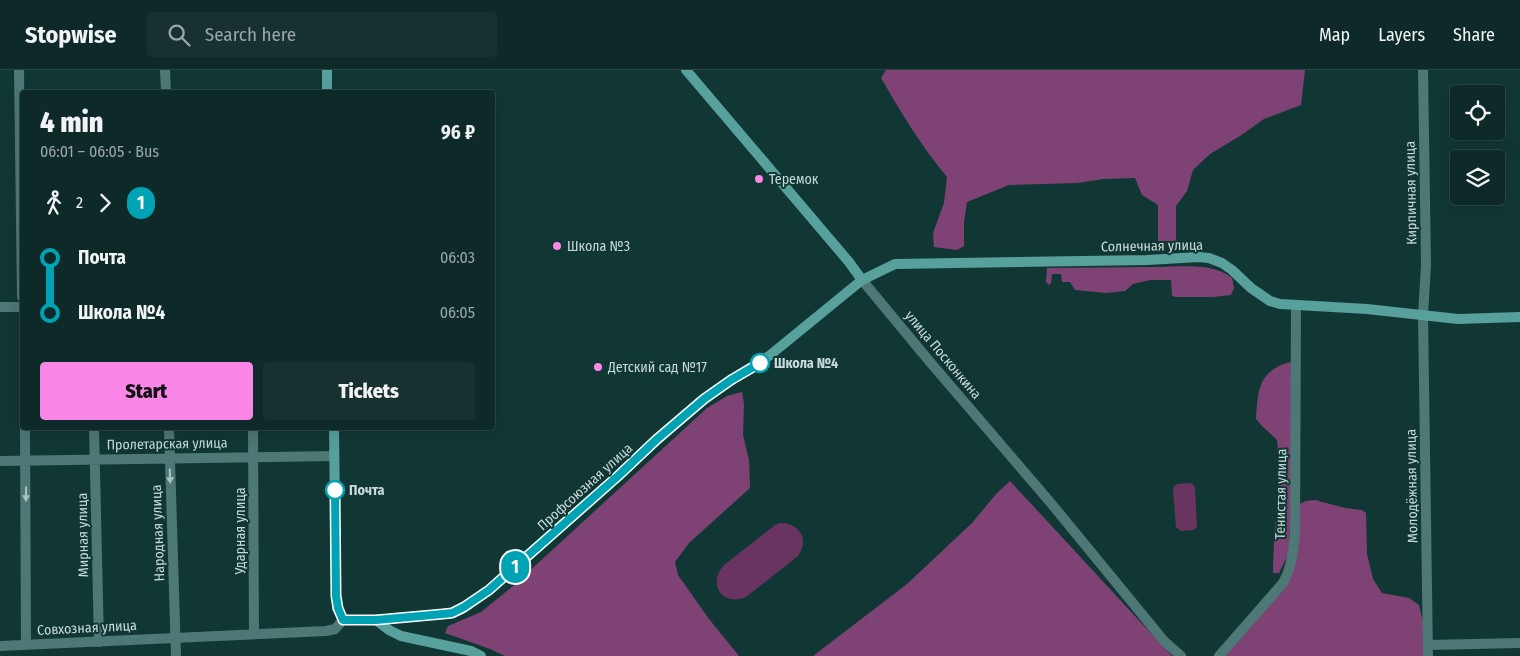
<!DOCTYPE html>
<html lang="en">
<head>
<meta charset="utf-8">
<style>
  :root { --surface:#0d2928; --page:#163130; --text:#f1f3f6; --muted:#9aa6a8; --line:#2d4545; --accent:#fa87e7 }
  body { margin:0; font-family:"Fira Sans Condensed",sans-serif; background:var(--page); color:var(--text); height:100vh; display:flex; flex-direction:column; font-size:19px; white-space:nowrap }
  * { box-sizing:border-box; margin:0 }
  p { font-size:16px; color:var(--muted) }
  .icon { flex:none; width:28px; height:28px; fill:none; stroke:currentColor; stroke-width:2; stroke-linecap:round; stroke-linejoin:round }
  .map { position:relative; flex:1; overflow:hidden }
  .panel { position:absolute; left:20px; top:20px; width:475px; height:340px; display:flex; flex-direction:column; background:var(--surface); border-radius:5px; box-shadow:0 5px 20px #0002,0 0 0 1px var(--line) }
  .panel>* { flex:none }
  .badge { padding:0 10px; border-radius:16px; font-size:18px; line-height:32px }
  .buttons { position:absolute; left:1450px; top:15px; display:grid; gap:10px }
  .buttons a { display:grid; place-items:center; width:55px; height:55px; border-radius:5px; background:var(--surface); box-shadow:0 5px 20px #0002,0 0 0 1px var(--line); font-size:25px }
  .map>.badge { position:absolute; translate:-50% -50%; box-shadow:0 0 0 2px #fff }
  .legs { display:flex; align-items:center; gap:8px; height:55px; padding:0 20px; font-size:16px }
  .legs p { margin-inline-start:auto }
  .headline { display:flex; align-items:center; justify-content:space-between; height:85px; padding:0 20px }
  h1 { font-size:28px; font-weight:800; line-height:38px }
  .primary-button { display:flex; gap:10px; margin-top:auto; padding:10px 20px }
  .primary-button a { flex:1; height:58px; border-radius:5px; background:var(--accent); color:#111; font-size:20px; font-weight:800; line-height:58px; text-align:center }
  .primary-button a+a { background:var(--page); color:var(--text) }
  ul { padding:0 20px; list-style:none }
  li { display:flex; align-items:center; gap:18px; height:55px; font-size:19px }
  li i { display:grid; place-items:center; width:8px; height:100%; margin:0 6px; background:currentColor }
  li i::after { content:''; width:12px; height:12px; margin:-6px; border:4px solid; border-radius:50%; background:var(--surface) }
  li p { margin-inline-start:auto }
  li:first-child i { background:linear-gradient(#0000 50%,currentColor 0) }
  li:last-child i { background:linear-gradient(currentColor 50%,#0000 0) }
  header { display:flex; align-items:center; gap:30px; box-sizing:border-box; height:70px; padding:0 25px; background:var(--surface); border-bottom:1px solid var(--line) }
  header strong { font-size:24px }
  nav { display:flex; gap:28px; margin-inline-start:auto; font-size:18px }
  .search { width:350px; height:45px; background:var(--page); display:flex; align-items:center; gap:12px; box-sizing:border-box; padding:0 18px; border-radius:5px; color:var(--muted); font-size:19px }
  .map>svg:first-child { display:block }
</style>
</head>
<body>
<header>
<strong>Stopwise</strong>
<div class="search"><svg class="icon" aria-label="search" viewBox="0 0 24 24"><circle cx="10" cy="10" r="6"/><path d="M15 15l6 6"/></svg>Search here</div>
<nav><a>Map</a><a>Layers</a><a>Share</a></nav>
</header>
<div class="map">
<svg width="1520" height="586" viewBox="0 0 1520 586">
  <rect width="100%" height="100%" fill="#113735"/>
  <path fill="#693460" d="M 1189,413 L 1193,414 L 1195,418 L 1197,457 L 1194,460 L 1181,461 L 1176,457 L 1173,420 L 1174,416 L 1177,414 Z
    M 781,453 C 801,454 809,470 798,486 L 746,527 C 722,537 707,514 724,495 L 775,455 Z"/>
  <path fill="#7e4274" d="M 886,0 L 1305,0 L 1301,35 L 1264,49 L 1240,66 L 1210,84 L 1193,100 L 1187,121 L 1176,136 L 1176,171 L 1158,171 L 1158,135 L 1142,125 L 1135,108 L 1103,109 L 1078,113 L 1009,115 L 967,132 L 964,152 L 964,176 L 957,180 L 934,177 L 933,163 L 944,133 L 947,107 C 921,76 902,44 881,8 Z
    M 1156,197 C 1179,197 1213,192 1232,208 L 1234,218 L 1231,225 L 1213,227 L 1176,227 L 1172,226 L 1171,210 L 1150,210 L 1133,214 L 1125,221 L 1106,223 L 1075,220 L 1070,212 L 1062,212 L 1061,204 L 1052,204 L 1051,213 L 1049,215 L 1046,212 L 1047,198 Z
    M 1290,292 L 1293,295 L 1292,406 L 1289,483 L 1279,503 L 1273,503 C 1273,458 1282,414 1277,370 L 1262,356 L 1256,349 C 1258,320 1258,301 1290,292 Z
    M 742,322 L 744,334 L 743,365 L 749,390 L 750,418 L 689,473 L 675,492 L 678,505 L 709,549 L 739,586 L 505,586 L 490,579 L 445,563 L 448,556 L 481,542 L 513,516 L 707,338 L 727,326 Z
    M 1010,411 L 1172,586 L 813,586 L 907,514 L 972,453 L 997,423 Z
    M 1315,430 L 1345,438 L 1362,440 L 1366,443 L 1367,484 L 1373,509 L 1382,523 L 1409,528 L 1419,535 L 1423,552 L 1424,586 L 1219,586 L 1283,513 L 1295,436 L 1306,431 Z"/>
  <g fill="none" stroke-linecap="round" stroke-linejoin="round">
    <path stroke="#4d7875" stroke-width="10" d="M 19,0 L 22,227
      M 165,0 L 166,22
      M 1423,0 L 1426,195 L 1423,245 L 1428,586
      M 862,210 L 930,292 L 1050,432 L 1164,571 L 1181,586
      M 0,237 L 22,237
      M 25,358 L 26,575
      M 94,358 L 99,572
      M 169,358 L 176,586
      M 253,358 L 254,564
      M 0,391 L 334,386
      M 1428,575 L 1520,573
      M 0,576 L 326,561 L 335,559 L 343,550
      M 1219,586 L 1283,513 C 1292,497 1293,482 1295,464 L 1296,235"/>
    <path stroke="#58a09c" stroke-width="10" d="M 327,0 L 327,22
      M 686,0 L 849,192 L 862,210
      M 334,358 L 336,526 L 337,538 L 343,550 L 376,550 L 443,544 L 452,543 L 462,539 L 489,520 L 618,406 L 657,370 L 704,329 L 731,310 L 769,286 L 862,210 L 895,194 L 1147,190 L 1199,187 L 1209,188 L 1222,193 L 1232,200 L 1251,218 L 1270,231 L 1280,234 L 1367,239 L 1458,249 L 1520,247
      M 376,550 L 389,560 L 401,566 L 471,581 L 481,586"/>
  </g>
  <defs><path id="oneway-solid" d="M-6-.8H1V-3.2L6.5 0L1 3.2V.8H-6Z" transform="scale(1.25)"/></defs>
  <g fill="#a8c2c0">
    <use href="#oneway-solid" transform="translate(170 406) rotate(88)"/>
    <use href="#oneway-solid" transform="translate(26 424) rotate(90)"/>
  </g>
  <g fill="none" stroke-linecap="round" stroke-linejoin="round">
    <defs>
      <path id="line-1" d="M 335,420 L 336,526 L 338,538 L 343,550 L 376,550 L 443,544 L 452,543 L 464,537 L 489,520 L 618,406 L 656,370 L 704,329 L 731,310 L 760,293"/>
    </defs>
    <use href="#line-1" stroke="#fff" stroke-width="11"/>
    <use href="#line-1" stroke="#00a3b4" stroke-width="8"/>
  </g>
  <g fill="#fa87e7" stroke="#113735" stroke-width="2">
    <circle cx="759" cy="109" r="5"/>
    <circle cx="557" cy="176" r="5"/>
    <circle cx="598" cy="297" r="5"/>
  </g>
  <g fill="#fff" stroke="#00a3b4" stroke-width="2.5">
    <circle cx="760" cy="293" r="9"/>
    <circle cx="335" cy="420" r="9"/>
  </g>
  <g text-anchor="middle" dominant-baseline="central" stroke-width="4" stroke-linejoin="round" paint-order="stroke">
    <g font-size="14" fill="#c7dad9" stroke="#113735" text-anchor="start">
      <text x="769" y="109">Теремок</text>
      <text x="567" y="176">Школа №3</text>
      <text x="608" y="297">Детский сад №17</text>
    </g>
    <g font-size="14" fill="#c7dad9" stroke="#113735">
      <text transform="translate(1411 123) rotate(-91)">Кирпичная улица</text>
      <text transform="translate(1152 176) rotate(-1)">Солнечная улица</text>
      <text transform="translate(943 285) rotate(50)">улица Посконкина</text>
      <text transform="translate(167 374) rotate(-1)">Пролетарская улица</text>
      <text transform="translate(1412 416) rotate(-91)">Молодёжная улица</text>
      <text transform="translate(585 417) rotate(-42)">Профсоюзная улица</text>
      <text transform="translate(1281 424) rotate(-89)">Тенистая улица</text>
      <text transform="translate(240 461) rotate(-90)">Ударная улица</text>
      <text transform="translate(158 463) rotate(-92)">Народная улица</text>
      <text transform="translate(83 465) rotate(-91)">Мирная улица</text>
      <text transform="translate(87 558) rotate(-3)">Совхозная улица</text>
    </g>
    <g font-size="14" font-weight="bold" fill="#c7dad9" stroke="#113735" text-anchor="start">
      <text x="774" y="293">Школа №4</text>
      <text x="349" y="420">Почта</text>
    </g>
  </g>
</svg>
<div class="buttons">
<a><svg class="icon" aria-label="locate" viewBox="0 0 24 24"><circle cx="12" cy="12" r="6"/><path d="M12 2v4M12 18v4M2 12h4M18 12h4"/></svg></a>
<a><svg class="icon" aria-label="layers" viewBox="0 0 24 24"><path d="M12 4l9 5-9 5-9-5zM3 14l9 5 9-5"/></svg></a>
</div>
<b class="badge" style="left:515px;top:497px;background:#00a3b4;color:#fff">1</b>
<section class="panel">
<div class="headline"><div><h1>4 min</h1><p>06:01 – 06:05 · Bus</p></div><b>96 ₽</b></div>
<div class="legs"><svg class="icon" aria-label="walk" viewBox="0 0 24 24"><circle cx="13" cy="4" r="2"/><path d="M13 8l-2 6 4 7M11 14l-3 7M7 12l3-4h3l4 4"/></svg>2<svg class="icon" aria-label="forward" viewBox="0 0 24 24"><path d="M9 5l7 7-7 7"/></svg><b class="badge" style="background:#00a3b4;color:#fff">1</b></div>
<ul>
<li><i style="color:#00a3b4"></i><b>Почта</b><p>06:03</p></li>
<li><i style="color:#00a3b4"></i><b>Школа №4</b><p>06:05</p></li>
</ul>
<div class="primary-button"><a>Start</a><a>Tickets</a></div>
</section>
</div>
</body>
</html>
